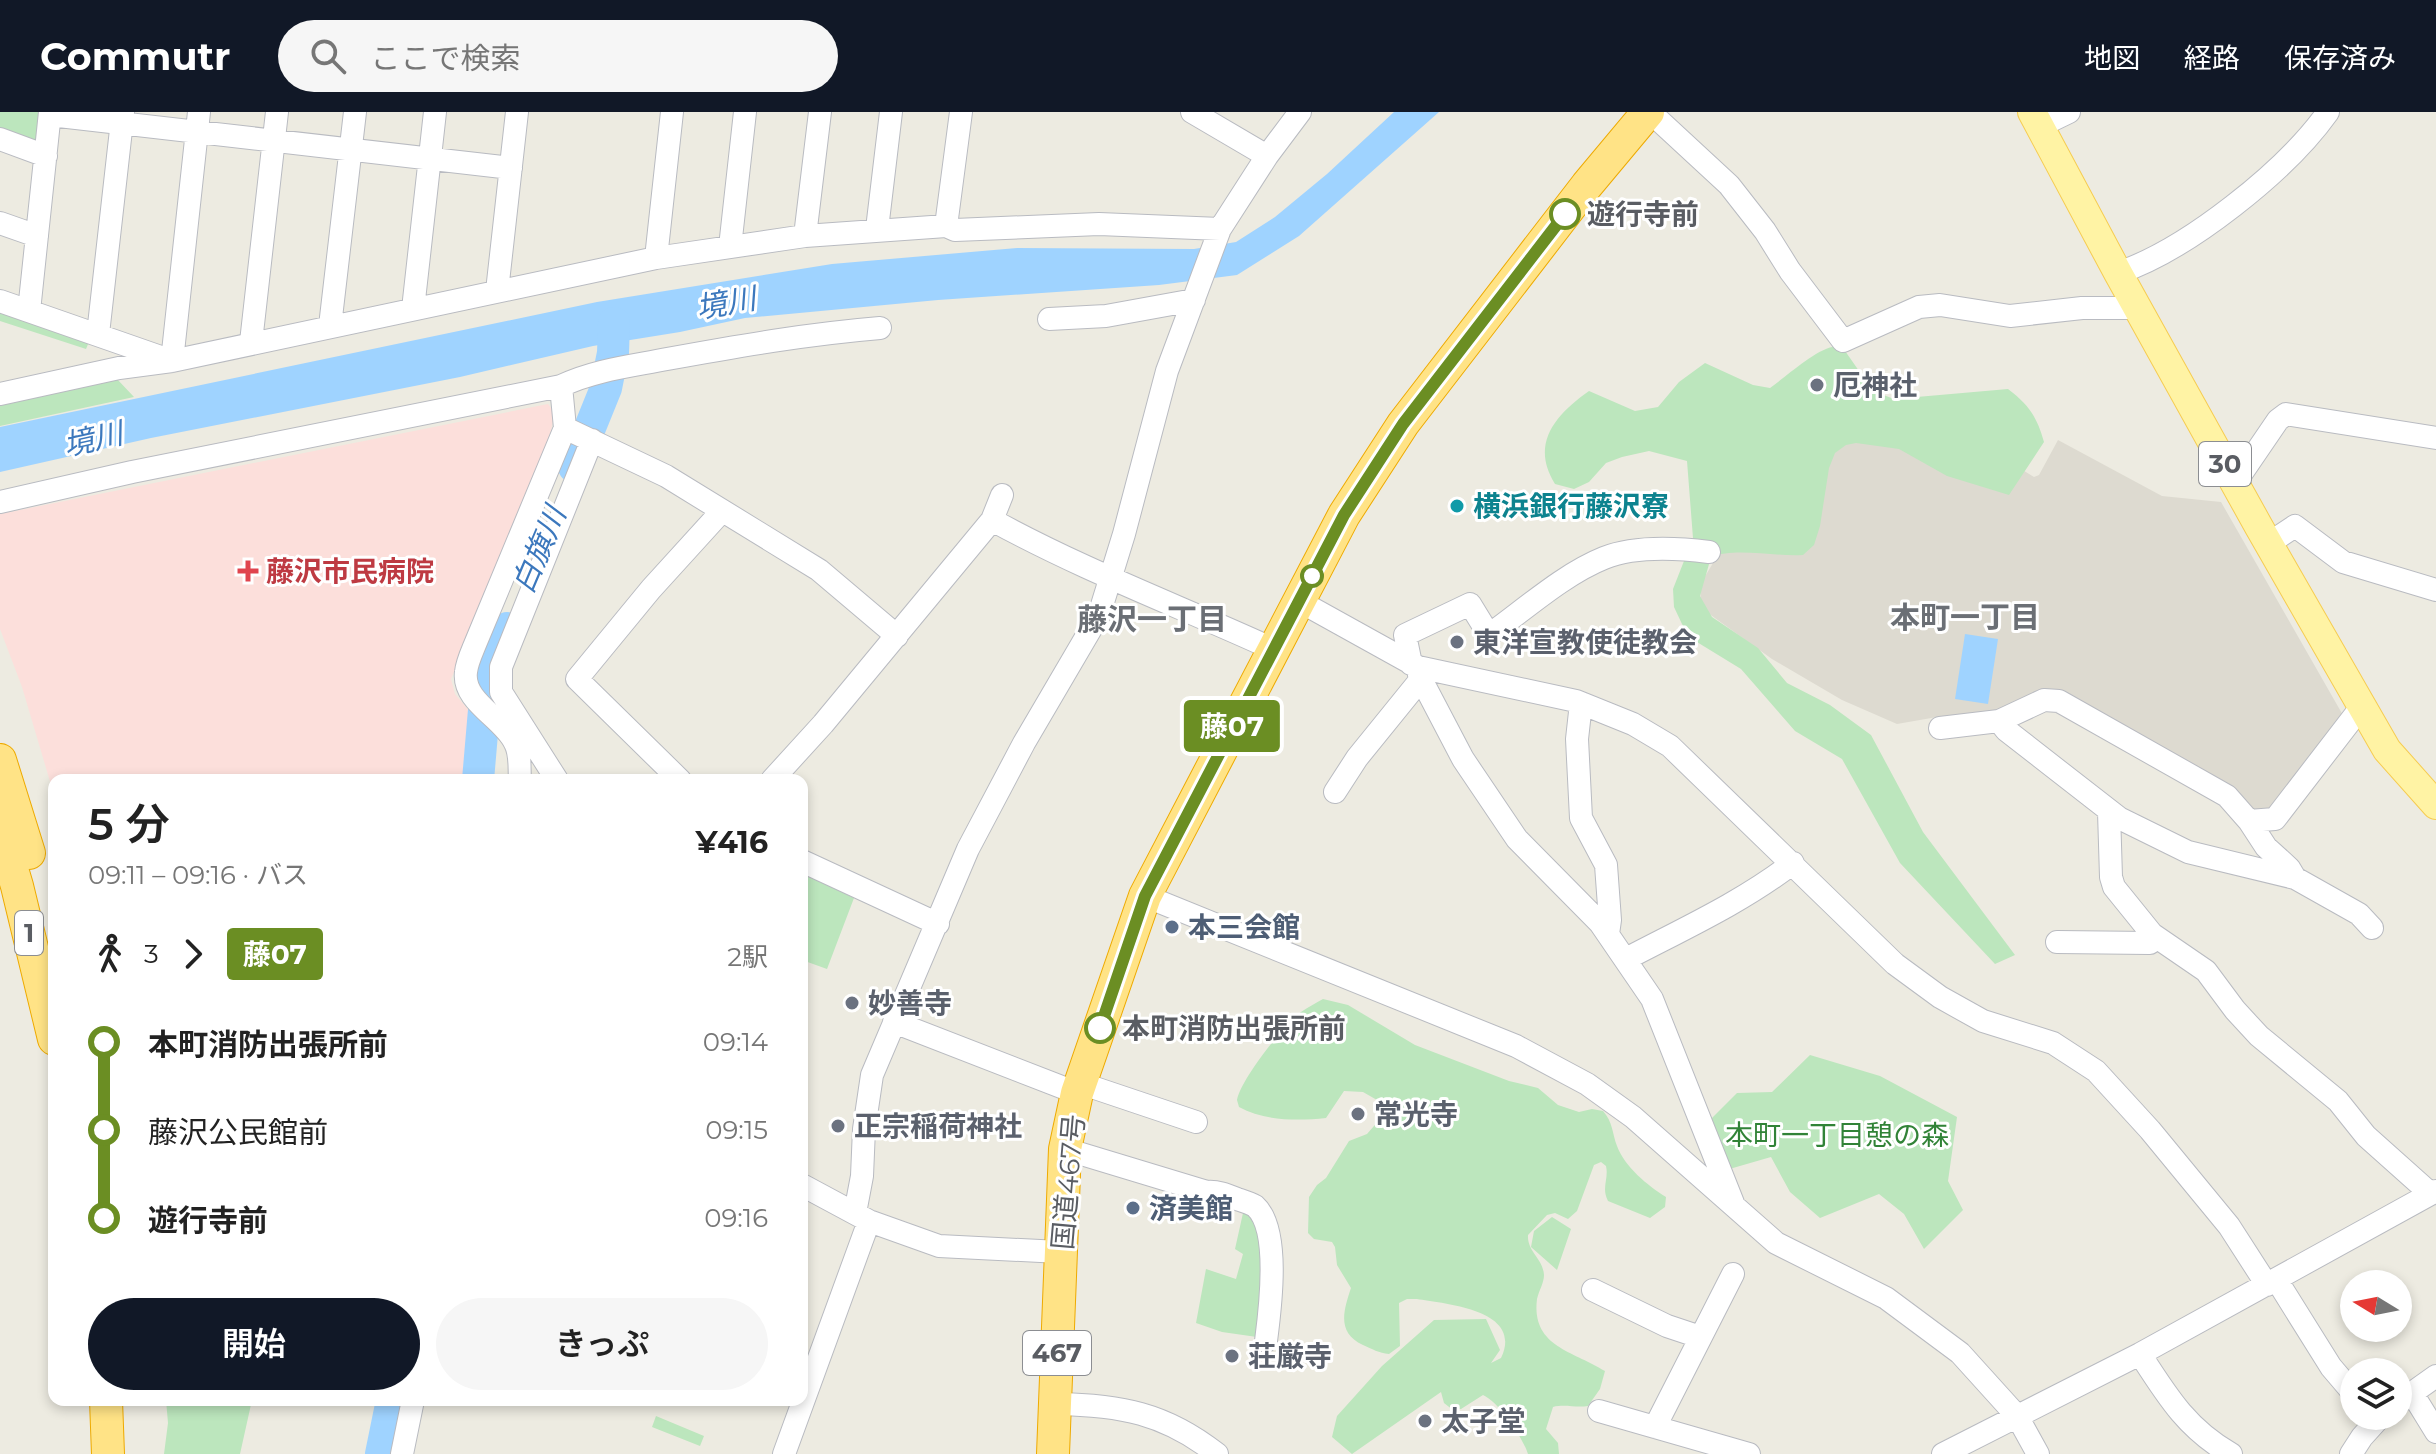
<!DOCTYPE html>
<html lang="ja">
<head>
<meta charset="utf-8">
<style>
  :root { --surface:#fff; --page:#f6f6f6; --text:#222; --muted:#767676; --accent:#111827 }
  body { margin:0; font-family:Montserrat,"Noto Sans JP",sans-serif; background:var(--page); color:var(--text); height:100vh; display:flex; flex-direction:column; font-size:30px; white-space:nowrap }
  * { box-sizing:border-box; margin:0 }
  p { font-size:26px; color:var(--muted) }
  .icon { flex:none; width:44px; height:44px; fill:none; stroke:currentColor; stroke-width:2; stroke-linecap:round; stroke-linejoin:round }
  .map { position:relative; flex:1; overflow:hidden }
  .side { position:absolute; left:48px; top:662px; width:760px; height:632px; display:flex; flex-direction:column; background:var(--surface); border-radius:16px; box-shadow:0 4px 12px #0003 }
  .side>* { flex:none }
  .badge { padding:0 16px; border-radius:6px; font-size:28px; line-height:52px }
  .needle { width:52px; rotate:280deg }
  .buttons { position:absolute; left:2340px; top:1158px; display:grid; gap:16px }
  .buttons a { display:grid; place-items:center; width:72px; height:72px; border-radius:50%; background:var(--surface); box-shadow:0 4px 12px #0003; font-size:40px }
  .map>.badge { position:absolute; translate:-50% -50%; box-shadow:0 0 0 4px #fff }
  .legs { display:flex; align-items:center; gap:12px; height:88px; padding:0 40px; font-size:26px }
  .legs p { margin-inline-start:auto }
  .headline { display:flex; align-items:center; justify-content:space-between; height:136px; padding:0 40px }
  h1 { font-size:44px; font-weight:600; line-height:60px }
  .primary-button { display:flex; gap:16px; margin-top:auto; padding:16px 40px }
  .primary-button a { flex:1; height:92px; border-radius:48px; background:var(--accent); color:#fff; font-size:32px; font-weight:600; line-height:92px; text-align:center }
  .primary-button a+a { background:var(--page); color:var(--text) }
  ul { padding:0 40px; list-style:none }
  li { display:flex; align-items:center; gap:28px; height:88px; font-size:30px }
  li i { display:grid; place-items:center; width:12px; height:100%; margin:0 10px; background:currentColor }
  li i::after { content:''; width:20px; height:20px; margin:-10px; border:6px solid; border-radius:50%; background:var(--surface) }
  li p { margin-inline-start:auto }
  li:first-child i { background:linear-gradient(#0000 50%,currentColor 0) }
  li:last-child i { background:linear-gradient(currentColor 50%,#0000 0) }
  header { display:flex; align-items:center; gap:48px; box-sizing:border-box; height:112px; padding:0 40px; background:var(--accent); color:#fff }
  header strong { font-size:38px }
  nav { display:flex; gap:44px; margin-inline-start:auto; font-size:28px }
  .search { width:560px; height:72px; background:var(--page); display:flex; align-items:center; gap:20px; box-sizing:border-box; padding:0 28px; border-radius:44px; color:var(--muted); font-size:30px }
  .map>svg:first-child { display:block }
</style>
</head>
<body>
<header>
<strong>Commutr</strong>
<div class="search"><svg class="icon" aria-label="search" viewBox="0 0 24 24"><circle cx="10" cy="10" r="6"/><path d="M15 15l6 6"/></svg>ここで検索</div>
<nav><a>地図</a><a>経路</a><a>保存済み</a></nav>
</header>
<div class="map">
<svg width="2436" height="1342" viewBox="0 0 2436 1342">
  <rect width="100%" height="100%" fill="#edebe1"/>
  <path fill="#dddad0" d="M 1861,292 L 2008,349 L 2034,365 L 2039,363 L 2058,328 L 2162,384 L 2221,390 L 2344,605 L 2275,699 L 2252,698 L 2057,581 L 1995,605 L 1937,605 L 1897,612 L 1842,588 L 1772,547 L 1701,496 L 1700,473 L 1723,434 Z"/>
  <path fill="#fcdfdb" d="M 548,292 L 555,301 L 544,348 L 451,567 L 455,582 L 471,601 L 465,668 L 54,668 L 54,683 L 22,575 L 0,517 L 0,402 Z"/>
  <path fill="#bce6bd" d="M 0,0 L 44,0 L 40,35 L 0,20 Z
    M 0,194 L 91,225 L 86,237 L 0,209 Z
    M 1832,235 L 1843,236 L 1873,279 L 1894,287 L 2008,277 C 2029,293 2037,305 2044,330 L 2009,383 L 1947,364 L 1899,337 L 1856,331 L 1846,333 L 1835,341 L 1829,356 L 1820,414 L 1814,433 L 1803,443 C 1775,445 1736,435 1711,445 L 1700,484 L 1712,505 L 1758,536 L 1787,571 L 1830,593 L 1871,623 L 1923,720 L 2015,843 L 1995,852 L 1900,751 L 1842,647 L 1795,619 L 1741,557 L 1692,527 L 1682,512 L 1674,495 L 1673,477 L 1693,426 L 1687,349 L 1649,339 L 1622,345 L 1606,351 L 1589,370 L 1574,377 L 1555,372 C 1530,332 1555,303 1589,279 L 1635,299 L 1658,295 L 1679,270 L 1705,251 L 1753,273 L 1770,276 C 1787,264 1814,239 1832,235 Z
    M 117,267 L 134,285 L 0,314 L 0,292 Z
    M 802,760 L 854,786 L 827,857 L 802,848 Z
    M 1323,887 L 1348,893 L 1415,933 L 1509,969 L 1538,976 L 1558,993 L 1579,1000 L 1592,997 L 1603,999 C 1613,1010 1612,1021 1617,1034 C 1625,1055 1647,1073 1666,1085 L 1665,1095 L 1650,1106 L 1608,1089 C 1601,1076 1609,1067 1606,1054 L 1601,1050 L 1594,1053 L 1577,1099 L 1568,1107 L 1555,1101 L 1547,1103 L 1528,1123 C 1527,1140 1543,1146 1544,1163 C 1544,1171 1539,1178 1537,1187 C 1531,1235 1574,1239 1605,1259 L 1600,1277 L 1588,1294 C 1576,1296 1565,1292 1553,1295 L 1546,1317 L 1558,1331 L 1559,1342 L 1528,1342 C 1523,1326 1499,1290 1483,1283 L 1461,1297 L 1453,1298 L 1444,1291 L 1441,1280 L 1352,1342 L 1332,1325 L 1337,1304 L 1382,1254 L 1434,1208 L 1486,1207 L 1500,1238 L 1491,1251 L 1501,1246 C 1524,1198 1447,1192 1417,1187 L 1407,1187 L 1399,1191 L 1400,1234 L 1389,1242 C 1379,1241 1372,1237 1363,1233 C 1337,1221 1343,1200 1351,1176 L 1337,1153 L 1335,1135 L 1332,1130 L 1314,1127 L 1308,1121 L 1309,1085 L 1317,1073 L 1326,1066 L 1349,1029 L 1367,1022 L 1380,1007 L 1377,988 L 1363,980 L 1344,979 L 1326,1006 C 1298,1009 1264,1009 1239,995 L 1237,988 C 1241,967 1283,914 1301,900 C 1308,895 1316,891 1323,887 Z
    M 1810,943 L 1880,964 L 1957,1005 L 1948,1069 L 1963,1098 L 1924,1137 L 1904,1102 L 1879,1082 L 1820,1106 L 1790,1080 L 1771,1045 L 1726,1058 L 1702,1016 L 1737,981 L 1772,980 Z
    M 1251,1096 L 1259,1106 L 1262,1179 L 1257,1225 L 1222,1220 L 1196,1211 L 1206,1157 L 1236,1167 L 1243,1142 L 1235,1137 L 1243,1101 Z
    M 1552,1105 L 1571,1117 L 1557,1158 L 1531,1135 L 1534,1119 Z
    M 166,1288 L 252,1288 L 240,1342 L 164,1342 L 168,1311 Z
    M 656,1304 L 704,1324 L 700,1334 L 652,1315 Z"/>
  <path fill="#9fd3ff" d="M 1394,0 L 1439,0 L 1299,124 L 1237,163 L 1159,173 L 938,188 L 745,206 L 680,220 L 593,234 L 460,265 L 151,326 L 0,360 L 0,315 L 597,190 L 832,152 L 1017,136 L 1194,137 L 1236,130 L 1275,105 L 1327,62 Z
    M 1965,522 L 1998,527 L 1988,592 L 1955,587 Z"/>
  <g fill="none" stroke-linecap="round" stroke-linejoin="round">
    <path stroke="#9fd3ff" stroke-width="32" d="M 574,355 L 606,276 L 613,241 L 614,211
      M 478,668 L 487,563 L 507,516
      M 381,1342 L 392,1288"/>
    <defs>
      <path id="minor" d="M 1192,0 L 1267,44
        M 1650,0 L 1729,73 L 1765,119 L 1790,159 L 1843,229 L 1919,195 L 1940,193 L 2010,204 L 2082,196 L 2137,196
        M 50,3 L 511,56
        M 2038,15 L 2069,0
        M 0,27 L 46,44
        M 0,111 L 37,124
        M 946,114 L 961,0
        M 877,117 L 891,0
        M 805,124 L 820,0
        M 730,135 L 745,0
        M 656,146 L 672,0
        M 2118,161 C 2187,138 2286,59 2328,0
        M 497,179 L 517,0
        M 0,189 L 172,249 L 199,0
        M 413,197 L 435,0
        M 29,199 L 50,0
        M 1049,207 L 1106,204 L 1194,188
        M 330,214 L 355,0
        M 98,222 L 123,0
        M 251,230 L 277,0
        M 0,282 L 119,256 L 172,249 L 656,146 L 805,124 L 946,114 L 955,118 L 1099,112 L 1220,117
        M 565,316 L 666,364 L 819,458 L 897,524
        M 2235,371 L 2278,308 L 2286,302 L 2436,326
        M 0,390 L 132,360 L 561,274 C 594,258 632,254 667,247 C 738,234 808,222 880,216
        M 992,408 L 1002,383
        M 2268,432 L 2295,414 L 2343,450 L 2436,478
        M 1299,489 L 1418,555 L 1576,589 L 1633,612 L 1670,634 L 1895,852 L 1940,885 L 1983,909 L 2053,931 L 2096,959 L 2150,1018 L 2229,1114 L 2267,1173
        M 1411,552 L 1405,523 L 1470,492 L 1489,523 C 1524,498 1564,462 1604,446 C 1634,434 1677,436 1709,440
        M 1418,555 L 1419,563 L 1463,647 L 1517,727 L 1600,811 L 1652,887 L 1733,1091
        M 1581,591 L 1577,627 L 1581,706 L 1606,753 L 1610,808 L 1608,822
        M 1999,609 L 2044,588 L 2059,589 L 2227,684 L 2249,709 L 2275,707 L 2362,594
        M 1940,616 L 1999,609 L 2006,618 L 2119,706 L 2188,740 L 2295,766 L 2359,802 L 2372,816
        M 520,668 C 519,655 521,642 515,631 C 504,606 462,590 466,560 C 467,550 472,540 476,530 L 565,316 L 561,274
        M 557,668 L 501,580 L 501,555 L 592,328
        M 680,668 L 577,567 L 651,477 L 721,400
        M 772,668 L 823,612 L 992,408 C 1083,458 1179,494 1273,537
        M 1335,680 L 1357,646 L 1421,567
        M 2109,700 L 2111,765 L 2114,775 L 2152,822 L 2206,859 L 2235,898 L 2259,924 L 2338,989 L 2366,1024 L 2431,1082
        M 2249,709 L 2266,735 L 2289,756 L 2295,766
        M 802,749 L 938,812
        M 1145,784 L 1516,934 L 1587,972 L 1633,1005 L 1776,1131 L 1886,1186 L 1960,1241 L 2017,1304 L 2038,1342
        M 2057,830 L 2150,831 L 2152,822
        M 1626,847 C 1683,817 1741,791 1793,751
        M 894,910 L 1077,981
        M 1080,971 L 1196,1010
        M 1065,1037 L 1207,1080 C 1218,1079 1227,1083 1237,1087 C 1243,1089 1250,1091 1255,1094 C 1281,1117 1270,1198 1266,1229
        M 802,1073 L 869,1109 L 939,1134 L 1060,1140
        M 855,1101 L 862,1064 L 864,1017 L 872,963 L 968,737 L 1024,631 L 1099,503 L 1124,422 L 1167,259 L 1220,117 L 1267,44 L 1300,0
        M 2276,1167 L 2331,1255 L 2354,1282
        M 1593,1178 L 1667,1214 L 1700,1225
        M 2140,1242 C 2167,1284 2187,1317 2231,1342
        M 2412,1281 L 2436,1320
        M 2398,1291 L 2436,1264
        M 1056,1292 C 1120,1293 1165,1301 1217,1342
        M 1599,1299 L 1749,1342
        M 1655,1315 L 1733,1162
        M 402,1342 L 413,1288
        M 784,1342 L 869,1109
        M 1943,1342 L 2140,1242 L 2436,1079
        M 2351,1342 L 2362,1325 L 2381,1304"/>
      <path id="major" d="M 2032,0 L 2118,161 L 2259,415 L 2387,638 L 2436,693"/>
      <path id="highway" d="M 0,648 L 29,741
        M 0,716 L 17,774 L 54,927
        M 106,1288 L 108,1342
        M 1053,1342 L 1065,1037 L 1077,981 L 1145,784 L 1344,403 L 1403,312 L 1587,73 L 1648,0"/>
    </defs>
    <use href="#minor" stroke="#b9bbc1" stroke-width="24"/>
    <use href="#major" stroke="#f6cc51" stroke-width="30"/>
    <use href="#highway" stroke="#ea0" stroke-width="34"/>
    <use href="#minor" stroke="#fff" stroke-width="22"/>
    <use href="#major" stroke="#fff3a4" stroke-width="28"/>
    <use href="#highway" stroke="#ffe386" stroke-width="32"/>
  </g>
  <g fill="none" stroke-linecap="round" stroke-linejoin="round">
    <defs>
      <path id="line-1" d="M 1100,916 L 1145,784 L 1344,403 L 1403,312 L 1565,102"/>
    </defs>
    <use href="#line-1" stroke="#fff" stroke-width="18"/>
    <use href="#line-1" stroke="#6b8e23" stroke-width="12"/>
  </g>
  <g fill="#fff" stroke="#6b8e23" stroke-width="4">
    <circle cx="1565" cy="102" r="14"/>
    <circle cx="1312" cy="464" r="10"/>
    <circle cx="1100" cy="916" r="14"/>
  </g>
  <g fill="#6b7280" stroke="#fff" stroke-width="3">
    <circle cx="1817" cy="273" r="8"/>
    <circle cx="1457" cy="530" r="8"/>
    <circle cx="852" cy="891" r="8"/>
    <circle cx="1358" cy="1002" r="8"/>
    <circle cx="838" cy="1014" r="8"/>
    <circle cx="1232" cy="1244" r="8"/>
    <circle cx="1425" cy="1309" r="8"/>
  </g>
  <circle fill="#0f9aa8" stroke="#fff" stroke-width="3" cx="1457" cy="394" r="8"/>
  <path fill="#e0444e" stroke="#fff" stroke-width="3" d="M244 447h8v8h8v8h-8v8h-8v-8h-8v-8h8z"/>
  <g fill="#5c6f8a" stroke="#fff" stroke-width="3">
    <circle cx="1172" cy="815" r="8"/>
    <circle cx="1133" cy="1096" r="8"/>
  </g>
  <g text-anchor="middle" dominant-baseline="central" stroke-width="6" stroke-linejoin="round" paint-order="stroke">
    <g fill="#fff" stroke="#8c8e92" stroke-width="2">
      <rect x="2199" y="330" width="52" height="44" rx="6"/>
      <rect x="15" y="799" width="28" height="44" rx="6"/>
      <rect x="1023" y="1219" width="68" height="44" rx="6"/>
    </g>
    <g font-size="26" font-weight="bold" fill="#5a5d63">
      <text x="2225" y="352">30</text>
      <text x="29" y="821">1</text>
      <text x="1057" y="1241">467</text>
    </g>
    <g font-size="28" font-weight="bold" fill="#5a5d63" stroke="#fff" text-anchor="start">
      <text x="1587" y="102">遊行寺前</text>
      <text x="1122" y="916">本町消防出張所前</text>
    </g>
    <g font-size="28" font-weight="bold" fill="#5b616d" stroke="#fff" text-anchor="start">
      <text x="1833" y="273">厄神社</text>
      <text x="1473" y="530">東洋宣教使徒教会</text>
      <text x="868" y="891">妙善寺</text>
      <text x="1374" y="1002">常光寺</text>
      <text x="854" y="1014">正宗稲荷神社</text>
      <text x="1248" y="1244">荘厳寺</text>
      <text x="1441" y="1309">太子堂</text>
    </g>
    <g font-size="28" font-weight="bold" fill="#0d838f" stroke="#fff" text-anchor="start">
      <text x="1473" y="394">横浜銀行藤沢寮</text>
    </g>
    <g font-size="28" font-weight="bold" fill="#be3a42" stroke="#fff" text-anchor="start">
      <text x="266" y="459">藤沢市民病院</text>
    </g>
    <g font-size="28" font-weight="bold" fill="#4e5e75" stroke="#fff" text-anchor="start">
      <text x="1188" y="815">本三会館</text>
      <text x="1149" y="1096">済美館</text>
    </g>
    <g font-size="28" fill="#318337" stroke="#fff">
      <text x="1837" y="1023">本町一丁目憩の森</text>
    </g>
    <g font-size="28" fill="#5a5d63" stroke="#fff">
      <text transform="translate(1068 1070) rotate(-85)">国道467号</text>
    </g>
    <g font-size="30" font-style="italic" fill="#3c78bd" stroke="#fff">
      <text transform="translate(726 191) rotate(-10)">境川</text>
      <text transform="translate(93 327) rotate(-13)">境川</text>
      <text transform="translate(539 438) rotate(-67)">白旗川</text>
    </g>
    <g font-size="30" font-weight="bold" fill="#6b6f75" stroke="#fff">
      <text x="1965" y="505">本町一丁目</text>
      <text x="1152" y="507">藤沢一丁目</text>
    </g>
  </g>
</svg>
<div class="buttons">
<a><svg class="needle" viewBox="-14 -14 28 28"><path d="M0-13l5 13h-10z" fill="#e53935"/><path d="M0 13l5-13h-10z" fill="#767676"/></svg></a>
<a><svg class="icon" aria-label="layers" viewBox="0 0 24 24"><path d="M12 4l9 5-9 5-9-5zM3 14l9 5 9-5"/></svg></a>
</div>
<b class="badge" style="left:1232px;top:614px;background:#6b8e23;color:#fff">藤07</b>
<section class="side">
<div class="headline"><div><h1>5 分</h1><p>09:11 – 09:16 · バス</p></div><b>¥416</b></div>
<div class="legs"><svg class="icon" aria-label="walk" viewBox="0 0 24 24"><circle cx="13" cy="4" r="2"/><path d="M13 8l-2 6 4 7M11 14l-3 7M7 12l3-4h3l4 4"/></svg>3<svg class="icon" aria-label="forward" viewBox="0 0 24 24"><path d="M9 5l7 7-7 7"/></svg><b class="badge" style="background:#6b8e23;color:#fff">藤07</b><p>2駅</p></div>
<ul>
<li><i style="color:#6b8e23"></i><b>本町消防出張所前</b><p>09:14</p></li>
<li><i style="color:#6b8e23"></i><span>藤沢公民館前</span><p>09:15</p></li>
<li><i style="color:#6b8e23"></i><b>遊行寺前</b><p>09:16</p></li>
</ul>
<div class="primary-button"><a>開始</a><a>きっぷ</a></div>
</section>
</div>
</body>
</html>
